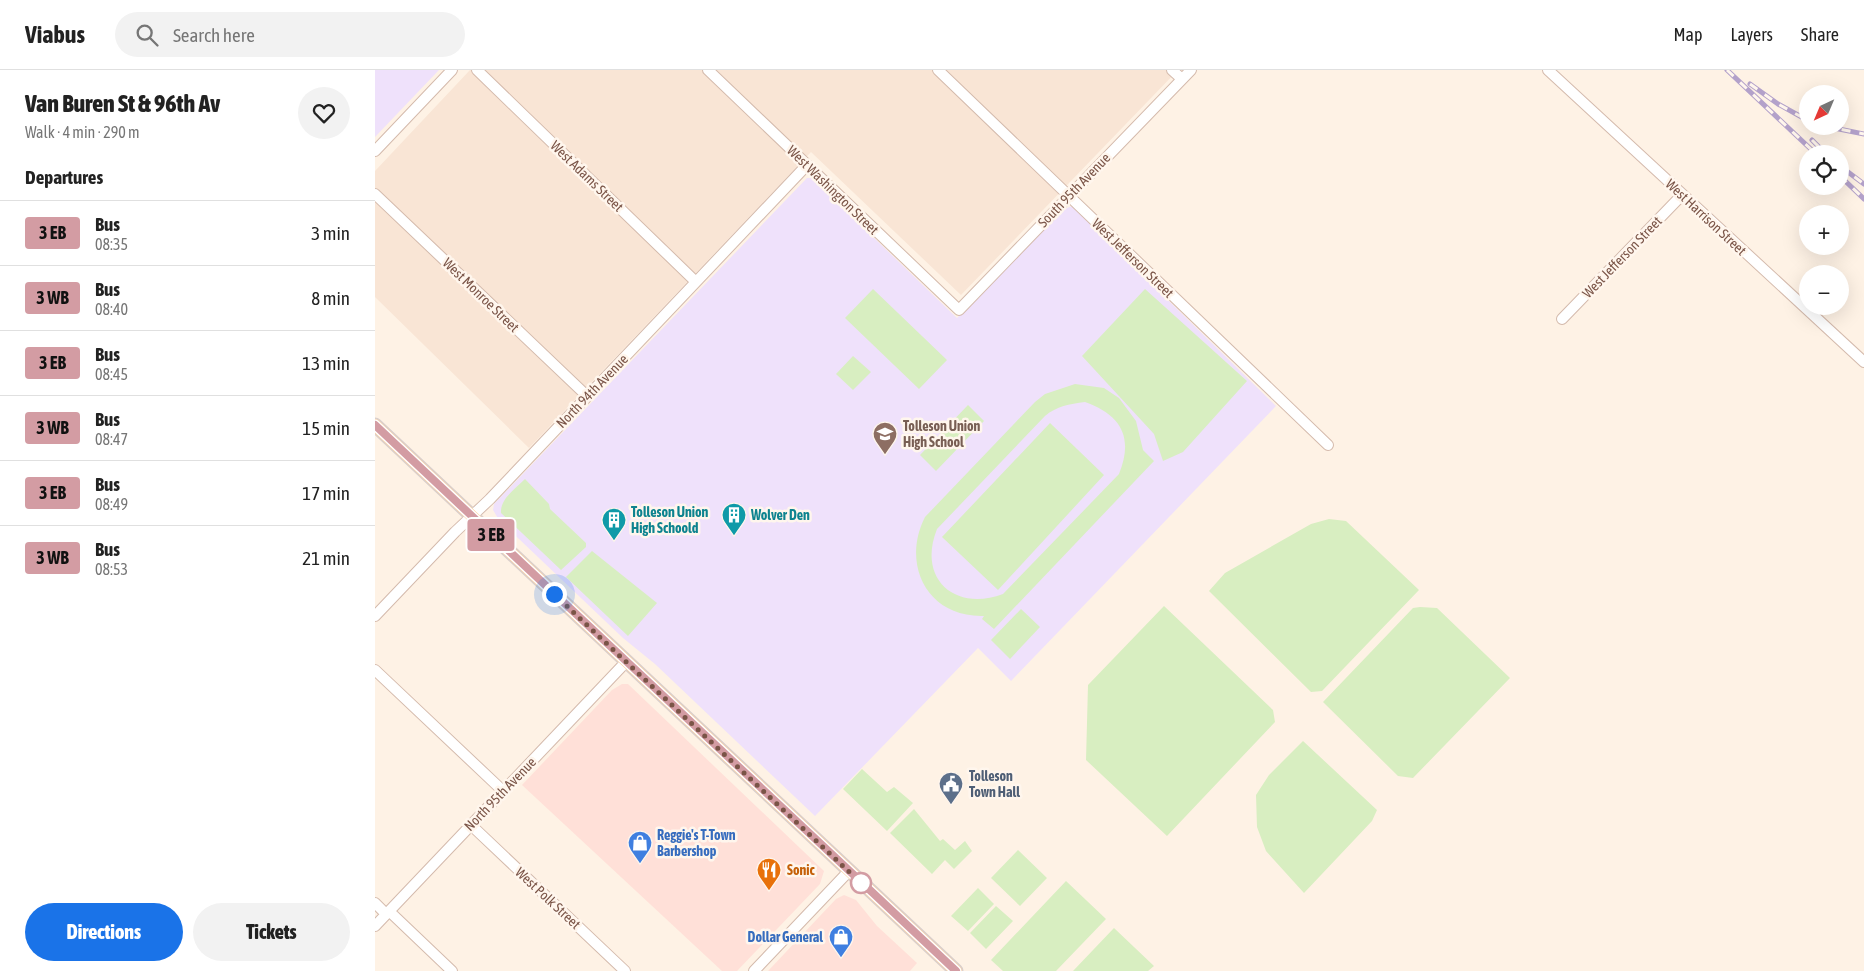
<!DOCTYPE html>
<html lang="en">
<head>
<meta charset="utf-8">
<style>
  :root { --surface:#fff; --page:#f2f2f2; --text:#222; --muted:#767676; --line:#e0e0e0; --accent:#1a73e8 }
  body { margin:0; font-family:"Asap Condensed",sans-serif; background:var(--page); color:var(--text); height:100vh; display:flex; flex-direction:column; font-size:19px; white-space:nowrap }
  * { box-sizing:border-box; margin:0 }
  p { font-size:16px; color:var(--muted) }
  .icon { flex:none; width:28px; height:28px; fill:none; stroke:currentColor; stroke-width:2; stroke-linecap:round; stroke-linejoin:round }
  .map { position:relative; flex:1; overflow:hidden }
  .panel { display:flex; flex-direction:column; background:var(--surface); width:375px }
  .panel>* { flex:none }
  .badge { padding:0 10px; border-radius:4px; font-size:18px; line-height:32px }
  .needle { width:32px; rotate:224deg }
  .fabs { position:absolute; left:1424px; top:15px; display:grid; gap:10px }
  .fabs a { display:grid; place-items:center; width:50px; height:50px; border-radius:50%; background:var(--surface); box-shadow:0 5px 20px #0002; font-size:25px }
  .you { position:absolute; width:25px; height:25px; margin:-12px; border:4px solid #fff; border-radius:50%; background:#1a73e8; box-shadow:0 0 0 8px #1a73e833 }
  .map>.badge { position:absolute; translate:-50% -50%; box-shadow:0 0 0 2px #fff }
  h2 { padding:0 25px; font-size:19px; line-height:45px }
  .round { display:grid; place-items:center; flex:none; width:52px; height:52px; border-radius:26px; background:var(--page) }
  .summary { display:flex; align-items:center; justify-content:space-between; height:85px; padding:0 25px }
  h1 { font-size:24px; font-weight:800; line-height:38px }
  .action { display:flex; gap:10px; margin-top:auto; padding:10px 25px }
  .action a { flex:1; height:58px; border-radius:30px; background:var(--accent); color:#fff; font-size:20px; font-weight:800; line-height:58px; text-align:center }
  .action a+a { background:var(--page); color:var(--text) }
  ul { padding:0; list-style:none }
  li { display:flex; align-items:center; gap:15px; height:65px; padding:0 25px; border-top:1px solid var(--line) }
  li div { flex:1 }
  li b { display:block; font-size:19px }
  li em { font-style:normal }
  li .badge { min-width:55px; font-weight:700; text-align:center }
  header { display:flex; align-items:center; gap:30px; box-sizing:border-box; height:70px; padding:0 25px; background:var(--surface); border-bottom:1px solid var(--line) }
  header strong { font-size:24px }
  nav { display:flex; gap:28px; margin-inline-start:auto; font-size:18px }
  .search { width:350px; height:45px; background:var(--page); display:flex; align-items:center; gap:12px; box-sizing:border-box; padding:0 18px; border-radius:28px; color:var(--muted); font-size:19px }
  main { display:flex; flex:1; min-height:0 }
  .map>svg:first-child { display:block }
</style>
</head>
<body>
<header>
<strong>Viabus</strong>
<div class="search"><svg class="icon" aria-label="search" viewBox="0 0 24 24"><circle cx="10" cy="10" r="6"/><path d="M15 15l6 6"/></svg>Search here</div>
<nav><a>Map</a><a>Layers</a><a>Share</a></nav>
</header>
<main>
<section class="panel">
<div class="summary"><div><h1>Van Buren St &amp; 96th Av</h1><p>Walk · 4 min · 290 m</p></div><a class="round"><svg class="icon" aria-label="heart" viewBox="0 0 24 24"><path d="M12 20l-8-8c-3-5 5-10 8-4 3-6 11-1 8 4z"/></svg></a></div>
<h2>Departures</h2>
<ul>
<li><span class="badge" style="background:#d39ca3;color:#111">3 EB</span><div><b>Bus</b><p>08:35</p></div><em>3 min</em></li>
<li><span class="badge" style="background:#d39ca3;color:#111">3 WB</span><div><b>Bus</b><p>08:40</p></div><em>8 min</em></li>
<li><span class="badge" style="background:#d39ca3;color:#111">3 EB</span><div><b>Bus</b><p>08:45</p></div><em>13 min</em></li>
<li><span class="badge" style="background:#d39ca3;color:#111">3 WB</span><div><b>Bus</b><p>08:47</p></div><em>15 min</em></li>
<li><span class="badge" style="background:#d39ca3;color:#111">3 EB</span><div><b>Bus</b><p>08:49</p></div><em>17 min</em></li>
<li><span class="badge" style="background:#d39ca3;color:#111">3 WB</span><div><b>Bus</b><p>08:53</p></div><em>21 min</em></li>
</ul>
<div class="action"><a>Directions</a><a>Tickets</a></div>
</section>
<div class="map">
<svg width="1489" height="901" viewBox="0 0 1489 901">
  <rect width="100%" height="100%" fill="#fef2e5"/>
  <path fill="#f9e5d5" d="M 95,0 L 803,0 L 586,225 L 436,82 L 154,378 L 0,227 L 0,101 Z"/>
  <path fill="#ffe0d8" d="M 247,614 L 253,614 L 449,801 L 445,814 L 362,901 L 347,901 L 147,715 L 237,620 Z
    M 469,825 L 481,830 L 502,856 L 542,893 L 535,901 L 393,901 L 461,829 Z"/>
  <path fill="#efe1fb" d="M 0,0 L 64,0 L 0,67 Z
    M 432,108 L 437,108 L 582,248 L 687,140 L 697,136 L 901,336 L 636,611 L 603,578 L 440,746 L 280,594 L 248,568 L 124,450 L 118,440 L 119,434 Z"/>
  <path fill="#d8eec1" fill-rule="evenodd" d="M 498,219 L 572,290 L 544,319 L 470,248 Z
    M 770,219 L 872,311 L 808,382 L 788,391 L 779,364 L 707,286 Z
    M 478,286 L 496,302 L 478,320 L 461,304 Z
    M 700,314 L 729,318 L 744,328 L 761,351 L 768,380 L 779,391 L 619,559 L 607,549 L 609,546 C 552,548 526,494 550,447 L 660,332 L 670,324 ZM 710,332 C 746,345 759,367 744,404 L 628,524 C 580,542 542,509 562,459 L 670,346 C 682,336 694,334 710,332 Z
    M 593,335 L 609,351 L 561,401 L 545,385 Z
    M 675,353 L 729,405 L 623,520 L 567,467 Z
    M 150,409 L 174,434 L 175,439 L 211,473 L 211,477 L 186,500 L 126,443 C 125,429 140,419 150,409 Z
    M 954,449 L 971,451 L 1044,520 L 947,621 L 936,622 L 834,521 L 850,503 L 936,454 Z
    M 217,481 L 282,533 L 253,566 L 191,507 Z
    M 789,536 L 898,640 L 900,652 L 792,766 L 711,690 L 713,615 Z
    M 1045,537 L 1062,538 L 1135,608 L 1038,708 L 1023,706 L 948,632 L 1038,538 Z
    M 646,539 L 665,557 L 635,589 L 616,570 Z
    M 928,671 L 1002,740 L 997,751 L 929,823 L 891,781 L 882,757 L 881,725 L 894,705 Z
    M 487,699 L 512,722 L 519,717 L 538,733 L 512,761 L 468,719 Z
    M 539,739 L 565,771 L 568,769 L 580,780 L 590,771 L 597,781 L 579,799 L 570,790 L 557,804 L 515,763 Z
    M 643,780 L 672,808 L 645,836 L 616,808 Z
    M 691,811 L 731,849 L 681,901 L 628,901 L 616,890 Z
    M 603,818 L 619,834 L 593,861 L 576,846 Z
    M 621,836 L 638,851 L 611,879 L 595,863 Z
    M 739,858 L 779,896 L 773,901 L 698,901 Z"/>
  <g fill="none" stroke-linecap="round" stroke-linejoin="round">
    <defs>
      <path id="minor" d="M 102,0 L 321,212
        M 333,0 L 584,240 L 816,0
        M 563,0 L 953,375
        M 797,0 L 807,9
        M 1173,0 L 1489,292
        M 0,81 L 77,0
        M 0,124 L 212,326
        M 1187,249 L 1307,125
        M 0,546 L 80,462 L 115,429 L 432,95
        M 0,600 L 128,721
        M 96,755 L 250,901
        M 0,833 L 11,844
        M 14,841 L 77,901
        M 0,856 L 250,593
        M 379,901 L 474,801"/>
      <path id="major" d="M 0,355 L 581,901"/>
    </defs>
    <use href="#minor" stroke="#d4baac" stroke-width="12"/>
    <use href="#major" stroke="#dacfcb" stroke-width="15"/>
    <use href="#minor" stroke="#fff" stroke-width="10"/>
    <use href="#major" stroke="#ffcf9b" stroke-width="12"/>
    <defs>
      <path id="rail" d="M 1352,0 L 1441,84
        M 1375,14 L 1403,34 L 1432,50
        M 1449,56 L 1489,64
        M 1437,70 L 1451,84
        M 1465,96 L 1489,114
        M 1465,106 L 1489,129"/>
    </defs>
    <use href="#rail" stroke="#b3a1ca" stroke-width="5"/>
    <use href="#rail" stroke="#fff6ed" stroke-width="3" stroke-dasharray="9" stroke-linecap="butt"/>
  </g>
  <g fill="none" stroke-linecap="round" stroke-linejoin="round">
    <defs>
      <path id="line" d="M 0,355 L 581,901"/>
    </defs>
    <use href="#line" stroke="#fff" stroke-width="11"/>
    <use href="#line" stroke="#d39ca3" stroke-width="8"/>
    <path stroke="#7a5447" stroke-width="5" stroke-dasharray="0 9" d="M 179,524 L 486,813"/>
  </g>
  <defs>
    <symbol id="school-pin" viewBox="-11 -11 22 30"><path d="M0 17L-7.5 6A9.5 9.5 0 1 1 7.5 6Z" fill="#8d6e63" stroke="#fff6ed"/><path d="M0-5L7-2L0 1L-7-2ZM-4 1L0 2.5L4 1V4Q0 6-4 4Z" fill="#fff"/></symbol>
    <symbol id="building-pin" viewBox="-11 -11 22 30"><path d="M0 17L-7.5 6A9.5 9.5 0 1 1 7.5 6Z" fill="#0f9aa8" stroke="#fff6ed"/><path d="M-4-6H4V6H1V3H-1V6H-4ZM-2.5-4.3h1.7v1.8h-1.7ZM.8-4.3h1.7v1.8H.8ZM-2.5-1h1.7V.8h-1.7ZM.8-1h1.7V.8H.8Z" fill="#fff"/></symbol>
    <symbol id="civic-pin" viewBox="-11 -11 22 30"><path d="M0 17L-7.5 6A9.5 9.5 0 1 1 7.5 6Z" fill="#5c6f8a" stroke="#fff6ed"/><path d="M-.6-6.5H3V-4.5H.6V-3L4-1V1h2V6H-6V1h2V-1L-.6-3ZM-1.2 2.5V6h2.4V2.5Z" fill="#fff"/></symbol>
    <symbol id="shop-pin" viewBox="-11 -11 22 30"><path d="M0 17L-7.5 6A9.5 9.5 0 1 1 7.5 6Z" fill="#3f7fe0" stroke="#fff6ed"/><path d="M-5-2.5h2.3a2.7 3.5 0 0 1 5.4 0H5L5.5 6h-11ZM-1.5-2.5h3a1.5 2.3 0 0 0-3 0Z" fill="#fff"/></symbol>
    <symbol id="restaurant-pin" viewBox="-11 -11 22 30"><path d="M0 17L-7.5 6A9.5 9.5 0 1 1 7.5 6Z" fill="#e8710a" stroke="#fff6ed"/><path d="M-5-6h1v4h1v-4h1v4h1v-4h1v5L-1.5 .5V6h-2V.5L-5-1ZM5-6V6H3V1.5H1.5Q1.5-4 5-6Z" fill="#fff"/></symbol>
  </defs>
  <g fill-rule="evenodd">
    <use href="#school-pin" x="496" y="350" width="28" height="38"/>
    <use href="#building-pin" x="345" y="431" width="28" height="38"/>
    <use href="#building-pin" x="225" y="436" width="28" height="38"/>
    <use href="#civic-pin" x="562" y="700" width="28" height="38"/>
    <use href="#shop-pin" x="251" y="759" width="28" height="38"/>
    <use href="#restaurant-pin" x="380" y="786" width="28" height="38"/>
    <use href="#shop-pin" x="452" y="853" width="28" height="38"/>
  </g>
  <circle fill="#fff" stroke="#d39ca3" stroke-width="2.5" cx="486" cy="813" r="10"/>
  <g text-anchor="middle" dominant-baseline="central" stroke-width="5" stroke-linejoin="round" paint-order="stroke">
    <g font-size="14" fill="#7a5447" stroke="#fff6ed">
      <text transform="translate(212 106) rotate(44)">West Adams Street</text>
      <text transform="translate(458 120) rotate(44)">West Washington Street</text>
      <text transform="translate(699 120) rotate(-46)">South 95th Avenue</text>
      <text transform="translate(1331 147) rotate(43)">West Harrison Street</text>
      <text transform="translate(1247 187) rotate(-46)">West Jefferson Street</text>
      <text transform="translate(758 188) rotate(44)">West Jefferson Street</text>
      <text transform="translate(106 225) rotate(44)">West Monroe Street</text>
      <text transform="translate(217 321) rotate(-46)">North 94th Avenue</text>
      <text transform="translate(125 724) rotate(-46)">North 95th Avenue</text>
      <text transform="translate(173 828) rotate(43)">West Polk Street</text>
    </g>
    <g font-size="14" font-weight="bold" fill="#785e54" stroke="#fff6ed" text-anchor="start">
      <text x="528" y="356">Tolleson Union<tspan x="528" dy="16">High School</tspan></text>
    </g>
    <g font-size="14" font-weight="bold" fill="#0d838f" stroke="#fff6ed" text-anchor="start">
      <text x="256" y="442">Tolleson Union<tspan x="256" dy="16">High Schoold</tspan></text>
      <text x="376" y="445">Wolver Den</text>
    </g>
    <g font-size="14" font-weight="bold" fill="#4e5e75" stroke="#fff6ed" text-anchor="start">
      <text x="594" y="706">Tolleson<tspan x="594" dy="16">Town Hall</tspan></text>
    </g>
    <g font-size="14" font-weight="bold" fill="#366cbe" stroke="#fff6ed" text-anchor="start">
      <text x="282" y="765">Reggie's T-Town<tspan x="282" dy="16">Barbershop</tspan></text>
      <text x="448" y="867" text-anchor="end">Dollar General</text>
    </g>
    <g font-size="14" font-weight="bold" fill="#c56008" stroke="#fff6ed" text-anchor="start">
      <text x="412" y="800">Sonic</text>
    </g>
  </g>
</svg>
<div class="fabs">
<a><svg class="needle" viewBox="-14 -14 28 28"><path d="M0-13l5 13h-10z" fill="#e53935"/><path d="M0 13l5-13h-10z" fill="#767676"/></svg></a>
<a><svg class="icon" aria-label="locate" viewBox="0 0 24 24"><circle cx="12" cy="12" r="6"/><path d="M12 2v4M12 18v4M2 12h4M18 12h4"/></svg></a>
<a>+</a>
<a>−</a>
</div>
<div class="you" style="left:179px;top:524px"></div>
<b class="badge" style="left:116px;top:465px;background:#d39ca3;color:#111">3 EB</b>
</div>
</main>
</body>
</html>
